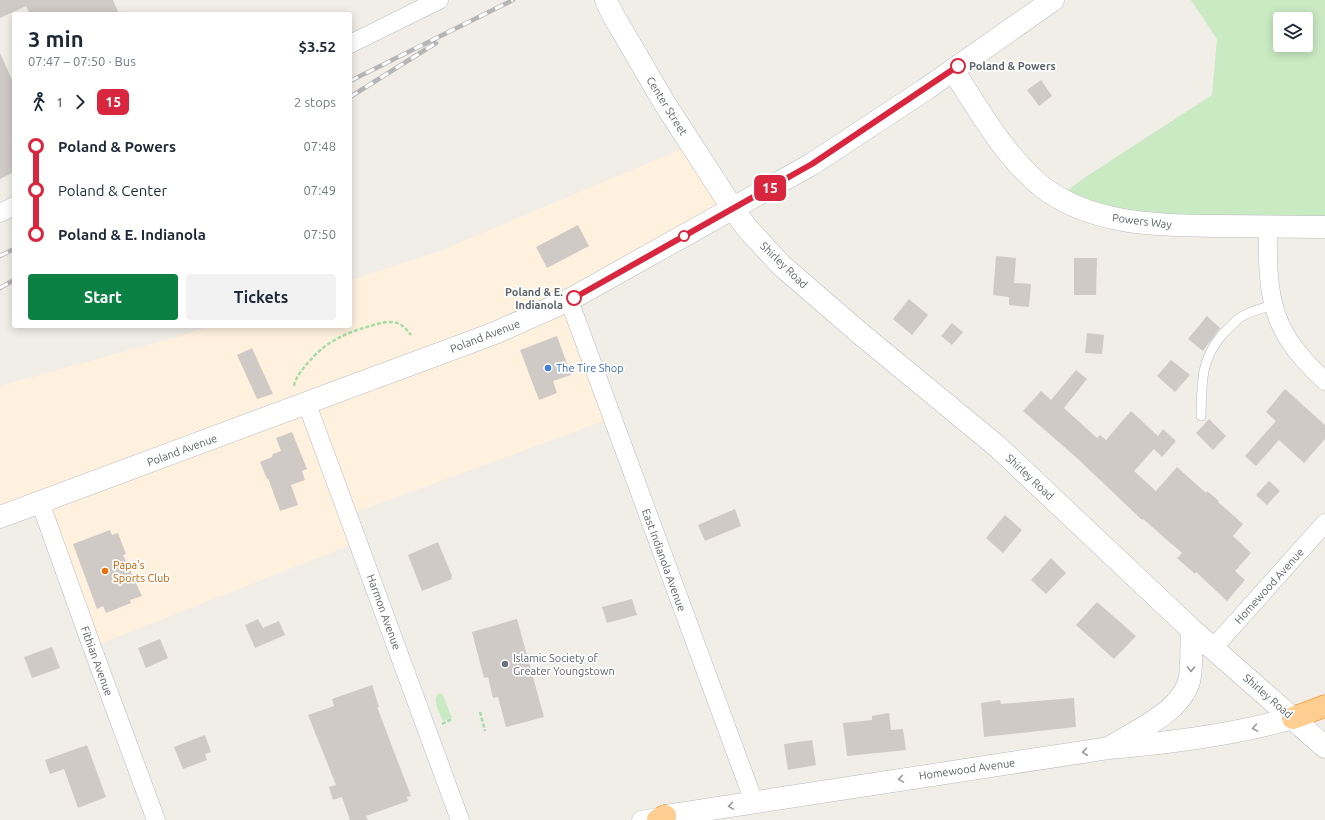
<!DOCTYPE html>
<html lang="en">
<head>
<meta charset="utf-8">
<style>
  :root { --surface:#fff; --page:#f2f2f3; --text:#1f2937; --muted:#747a83; --accent:#0b8043 }
  body { margin:0; font-family:Ubuntu,sans-serif; background:var(--page); color:var(--text); height:100vh; display:flex; flex-direction:column; font-size:15px; white-space:nowrap }
  * { box-sizing:border-box; margin:0 }
  p { font-size:13px; color:var(--muted) }
  .icon { flex:none; width:22px; height:22px; fill:none; stroke:currentColor; stroke-width:2; stroke-linecap:round; stroke-linejoin:round }
  .map { position:relative; flex:1; overflow:hidden }
  .details { position:absolute; left:12px; top:12px; width:340px; height:316px; display:flex; flex-direction:column; background:var(--surface); border-radius:4px; box-shadow:0 2px 10px #0003 }
  .details>* { flex:none }
  .badge { padding:0 8px; border-radius:6px; font-size:14px; line-height:26px }
  .buttons { position:absolute; left:1273px; top:12px; display:grid; gap:8px }
  .buttons a { display:grid; place-items:center; width:40px; height:40px; border-radius:4px; background:var(--surface); box-shadow:0 2px 10px #0003; font-size:20px }
  .map>.badge { position:absolute; translate:-50% -50%; box-shadow:0 0 0 2px #fff }
  .legs { display:flex; align-items:center; gap:6px; height:44px; padding:0 16px; font-size:13px }
  .legs p { margin-inline-start:auto }
  .summary { display:flex; align-items:center; justify-content:space-between; height:68px; padding:0 16px }
  h1 { font-size:22px; font-weight:600; line-height:30px }
  .button { display:flex; gap:8px; margin-top:auto; padding:8px 16px }
  .button a { flex:1; height:46px; border-radius:4px; background:var(--accent); color:#fff; font-size:16px; font-weight:600; line-height:46px; text-align:center }
  .button a+a { background:var(--page); color:var(--text) }
  ul { padding:0 16px; list-style:none }
  li { display:flex; align-items:center; gap:14px; height:44px; font-size:15px }
  li i { display:grid; place-items:center; width:6px; height:100%; margin:0 5px; background:currentColor }
  li i::after { content:''; width:10px; height:10px; margin:-5px; border:3px solid; border-radius:50%; background:var(--surface) }
  li p { margin-inline-start:auto }
  li:first-child i { background:linear-gradient(#0000 50%,currentColor 0) }
  li:last-child i { background:linear-gradient(currentColor 50%,#0000 0) }
  .map>svg:first-child { display:block }
</style>
</head>
<body>
<div class="map">
<svg width="1325" height="820" viewBox="0 0 1325 820">
  <rect width="100%" height="100%" fill="#f1ede7"/>
  <path fill="#fff1de" d="M 691,145 L 733,209 L 569,300 L 612,418 L 348,515 L 358,542 L 92,647 L 40,502 L 0,517 L 0,386 L 177,337 L 210,326 L 350,326 L 350,280 L 440,251 Z"/>
  <path fill="#c9eac2" fill-rule="evenodd" d="M 1191,0 L 1325,0 L 1325,227 L 1153,225 L 1059,197 L 1084,178 L 1212,95 L 1217,39 ZM 1280,19 L 1306,19 L 1306,45 L 1280,45 Z
    M 439,693 L 443,695 L 452,718 L 443,721 C 440,713 431,700 439,693 Z"/>
  <path fill="#cfcac6" d="M 0,0 L 113,0 L 119,14 L 30,14 L 26,6 L 0,18 Z
    M 0,53 L 14,84 L 14,172 L 0,179 Z
    M 1041,80 L 1052,96 L 1039,106 L 1027,90 Z
    M 578,225 L 589,246 L 547,268 L 536,247 Z
    M 996,256 L 1016,258 L 1014,283 L 1031,284 L 1029,307 L 1009,305 L 1009,297 L 993,295 Z
    M 1074,258 L 1097,258 L 1096,295 L 1074,295 Z
    M 909,299 L 928,315 L 912,335 L 893,319 Z
    M 1207,316 L 1220,328 L 1203,351 L 1188,339 Z
    M 952,323 L 963,332 L 952,345 L 941,336 Z
    M 1087,333 L 1104,335 L 1102,354 L 1085,353 Z
    M 557,336 L 571,375 L 553,381 L 557,393 L 539,400 L 520,350 Z
    M 252,348 L 273,394 L 257,399 L 237,355 Z
    M 1171,360 L 1190,375 L 1175,392 L 1157,376 Z
    M 1076,370 L 1087,379 L 1064,408 L 1097,438 L 1100,435 L 1106,440 L 1131,411 L 1158,436 L 1163,429 L 1176,441 L 1162,457 L 1154,449 L 1134,471 L 1156,491 L 1177,467 L 1206,493 L 1207,491 L 1219,501 L 1218,502 L 1243,524 L 1233,536 L 1251,553 L 1235,571 L 1245,580 L 1227,601 L 1196,572 L 1195,574 L 1177,558 L 1182,553 L 1143,519 L 1142,520 L 1078,459 L 1023,411 L 1041,391 L 1051,400 Z
    M 1285,389 L 1325,425 L 1325,439 L 1304,463 L 1279,440 L 1256,466 L 1245,456 L 1276,421 L 1266,412 Z
    M 1209,419 L 1226,436 L 1213,450 L 1196,433 Z
    M 292,432 L 307,469 L 302,471 L 305,480 L 291,485 L 298,505 L 280,511 L 268,478 L 267,479 L 260,462 L 272,457 L 273,454 L 281,451 L 276,438 Z
    M 1269,481 L 1280,491 L 1267,505 L 1256,495 Z
    M 735,509 L 741,526 L 705,541 L 698,525 Z
    M 1005,515 L 1022,530 L 1003,553 L 986,538 Z
    M 110,530 L 112,535 L 118,533 L 126,554 L 123,555 L 142,596 L 130,600 L 131,603 L 106,613 L 103,606 L 97,609 L 73,544 Z
    M 438,542 L 452,576 L 451,577 L 452,579 L 422,591 L 408,555 Z
    M 1051,558 L 1066,573 L 1046,594 L 1031,580 Z
    M 632,599 L 637,615 L 607,623 L 602,607 Z
    M 1097,602 L 1136,636 L 1114,659 L 1076,625 Z
    M 258,619 L 263,628 L 279,621 L 285,635 L 255,648 L 245,625 Z
    M 517,619 L 544,717 L 506,727 L 498,697 L 493,698 L 488,677 L 484,678 L 472,632 Z
    M 160,639 L 168,658 L 146,668 L 138,648 Z
    M 52,647 L 60,668 L 32,678 L 24,657 Z
    M 372,685 L 379,707 L 377,707 L 411,796 L 407,797 L 408,801 L 366,816 L 368,820 L 350,820 L 342,797 L 333,800 L 329,787 L 336,785 L 308,715 L 334,706 L 332,699 Z
    M 1074,698 L 1076,727 L 984,737 L 981,703 L 1000,700 L 1001,704 Z
    M 889,713 L 891,730 L 903,729 L 906,750 L 847,756 L 843,723 L 872,720 L 872,716 Z
    M 205,735 L 211,752 L 205,754 L 207,760 L 183,769 L 174,747 Z
    M 812,740 L 816,765 L 788,770 L 784,744 Z
    M 87,745 L 106,797 L 78,808 L 64,769 L 50,774 L 45,760 Z"/>
  <g fill="none" stroke-linecap="round" stroke-linejoin="round">
    <defs>
      <path id="service" d="M 1201,416 C 1202,384 1200,362 1221,336 C 1227,330 1234,322 1241,317 C 1250,311 1263,308 1273,305"/>
      <path id="minor" d="M 350,44 L 439,0
        M 0,213 L 14,206
        M 1268,227 C 1267,298 1270,331 1325,381
        M 569,300 L 754,802
        M 307,404 L 460,820
        M 40,502 L 92,647 L 156,820
        M 1213,648 L 1325,523
        M 641,820 L 665,816"/>
      <path id="tertiary" d="M 953,70 C 979,110 1004,155 1041,186 C 1091,225 1156,225 1216,226 C 1252,226 1289,227 1325,227
        M 733,209 L 747,228 L 781,265 L 862,335 L 998,447 L 1192,630 L 1325,747
        M 1112,746 C 1138,730 1186,709 1190,676 C 1192,661 1191,645 1192,630
        M 665,816 L 1109,748 C 1171,743 1233,735 1293,718"/>
      <path id="secondary" d="M 606,0 L 613,15 L 665,104 L 733,209
        M 0,517 L 495,333 L 569,300 L 812,164 L 926,89 L 1053,0"/>
      <path id="motorway" d="M 1293,718 L 1325,706
        M 658,820 L 665,816"/>
    </defs>
    <use href="#service" stroke="#b7bbbe" stroke-width="10"/>
    <use href="#minor" stroke="#b7bbbe" stroke-width="19"/>
    <use href="#tertiary" stroke="#b7bbbe" stroke-width="23"/>
    <use href="#secondary" stroke="#b5bbbf" stroke-width="23"/>
    <use href="#motorway" stroke="#f87c00" stroke-width="23"/>
    <path stroke="#a4dda8" stroke-width="2.5" stroke-dasharray="4 2" stroke-linecap="butt" d="M 294,386 C 295,379 301,371 306,365 C 324,343 342,334 370,326 C 377,324 389,320 397,323 C 403,325 407,330 411,335
      M 480,712 L 485,731
      M 442,724 L 452,719"/>
    <use href="#service" stroke="#fff" stroke-width="9"/>
    <use href="#minor" stroke="#fff" stroke-width="18"/>
    <use href="#tertiary" stroke="#fff" stroke-width="22"/>
    <use href="#secondary" stroke="#fff" stroke-width="22"/>
    <use href="#motorway" stroke="#ffce90" stroke-width="22"/>
    <defs>
      <path id="rail" d="M 350,81 L 513,0
        M 350,97 L 436,43
        M 0,256 L 14,249
        M 0,288 L 14,280"/>
    </defs>
    <use href="#rail" stroke="#b4b5b6" stroke-width="4.5"/>
    <use href="#rail" stroke="#fff" stroke-width="3" stroke-dasharray="9" stroke-linecap="butt"/>
  </g>
  <defs><path id="oneway-chevron" d="M-2-3.5L2.5 0L-2 3.5" fill="none" stroke-width="1.6" stroke-linecap="round" stroke-linejoin="round"/></defs>
  <g stroke="#969a9d">
    <use href="#oneway-chevron" transform="translate(1191 669) rotate(91)"/>
    <use href="#oneway-chevron" transform="translate(1255 728) rotate(170)"/>
    <use href="#oneway-chevron" transform="translate(1085 752) rotate(172)"/>
    <use href="#oneway-chevron" transform="translate(901 779) rotate(171)"/>
    <use href="#oneway-chevron" transform="translate(731 806) rotate(171)"/>
  </g>
  <g fill="none" stroke-linecap="round" stroke-linejoin="round">
    <defs>
      <path id="line-1" d="M 574,298 L 812,164 L 958,66"/>
    </defs>
    <use href="#line-1" stroke="#fff" stroke-width="9"/>
    <use href="#line-1" stroke="#d7263d" stroke-width="6"/>
  </g>
  <g fill="#fff" stroke="#d7263d" stroke-width="2">
    <circle cx="958" cy="66" r="7"/>
    <circle cx="684" cy="236" r="5"/>
    <circle cx="574" cy="298" r="7"/>
  </g>
  <circle fill="#3f7fe0" stroke="#fff" stroke-width="1.5" cx="548" cy="368" r="4"/>
  <circle fill="#e8710a" stroke="#fff" stroke-width="1.5" cx="105" cy="571" r="4"/>
  <circle fill="#6b7280" stroke="#fff" stroke-width="1.5" cx="505" cy="664" r="4"/>
  <g text-anchor="middle" dominant-baseline="central" stroke-width="3.5" stroke-linejoin="round" paint-order="stroke">
    <g font-size="11" font-weight="bold" fill="#5e6468" stroke="#fff" text-anchor="start">
      <text x="969" y="66">Poland &amp; Powers</text>
      <text x="563" y="292" text-anchor="end">Poland &amp; E.<tspan x="563" dy="13">Indianola</tspan></text>
    </g>
    <g font-size="11" fill="#5e6468" stroke="#fff">
      <text transform="translate(667 106) rotate(58)">Center Street</text>
      <text transform="translate(1142 221) rotate(7)">Powers Way</text>
      <text transform="translate(784 265) rotate(44)">Shirley Road</text>
      <text transform="translate(485 336) rotate(-21)">Poland Avenue</text>
      <text transform="translate(182 450) rotate(-20)">Poland Avenue</text>
      <text transform="translate(1030 477) rotate(43)">Shirley Road</text>
      <text transform="translate(664 560) rotate(70)">East Indianola Avenue</text>
      <text transform="translate(1269 586) rotate(-48)">Homewood Avenue</text>
      <text transform="translate(384 612) rotate(70)">Harmon Avenue</text>
      <text transform="translate(97 661) rotate(70)">Fithian Avenue</text>
      <text transform="translate(1268 696) rotate(41)">Shirley Road</text>
      <text transform="translate(967 769) rotate(-8)">Homewood Avenue</text>
    </g>
    <g font-size="11" fill="#366cbe" stroke="#fff" text-anchor="start">
      <text x="556" y="368">The Tire Shop</text>
    </g>
    <g font-size="11" fill="#c56008" stroke="#fff" text-anchor="start">
      <text x="113" y="565">Papa's<tspan x="113" dy="13">Sports Club</tspan></text>
    </g>
    <g font-size="11" fill="#5b616d" stroke="#fff" text-anchor="start">
      <text x="513" y="658">Islamic Society of<tspan x="513" dy="13">Greater Youngstown</tspan></text>
    </g>
  </g>
</svg>
<div class="buttons">
<a><svg class="icon" aria-label="layers" viewBox="0 0 24 24"><path d="M12 4l9 5-9 5-9-5zM3 14l9 5 9-5"/></svg></a>
</div>
<b class="badge" style="left:770px;top:188px;background:#d7263d;color:#fff">15</b>
<section class="details">
<div class="summary"><div><h1>3 min</h1><p>07:47 – 07:50 · Bus</p></div><b>$3.52</b></div>
<div class="legs"><svg class="icon" aria-label="walk" viewBox="0 0 24 24"><circle cx="13" cy="4" r="2"/><path d="M13 8l-2 6 4 7M11 14l-3 7M7 12l3-4h3l4 4"/></svg>1<svg class="icon" aria-label="forward" viewBox="0 0 24 24"><path d="M9 5l7 7-7 7"/></svg><b class="badge" style="background:#d7263d;color:#fff">15</b><p>2 stops</p></div>
<ul>
<li><i style="color:#d7263d"></i><b>Poland &amp; Powers</b><p>07:48</p></li>
<li><i style="color:#d7263d"></i><span>Poland &amp; Center</span><p>07:49</p></li>
<li><i style="color:#d7263d"></i><b>Poland &amp; E. Indianola</b><p>07:50</p></li>
</ul>
<div class="button"><a>Start</a><a>Tickets</a></div>
</section>
</div>
</body>
</html>
